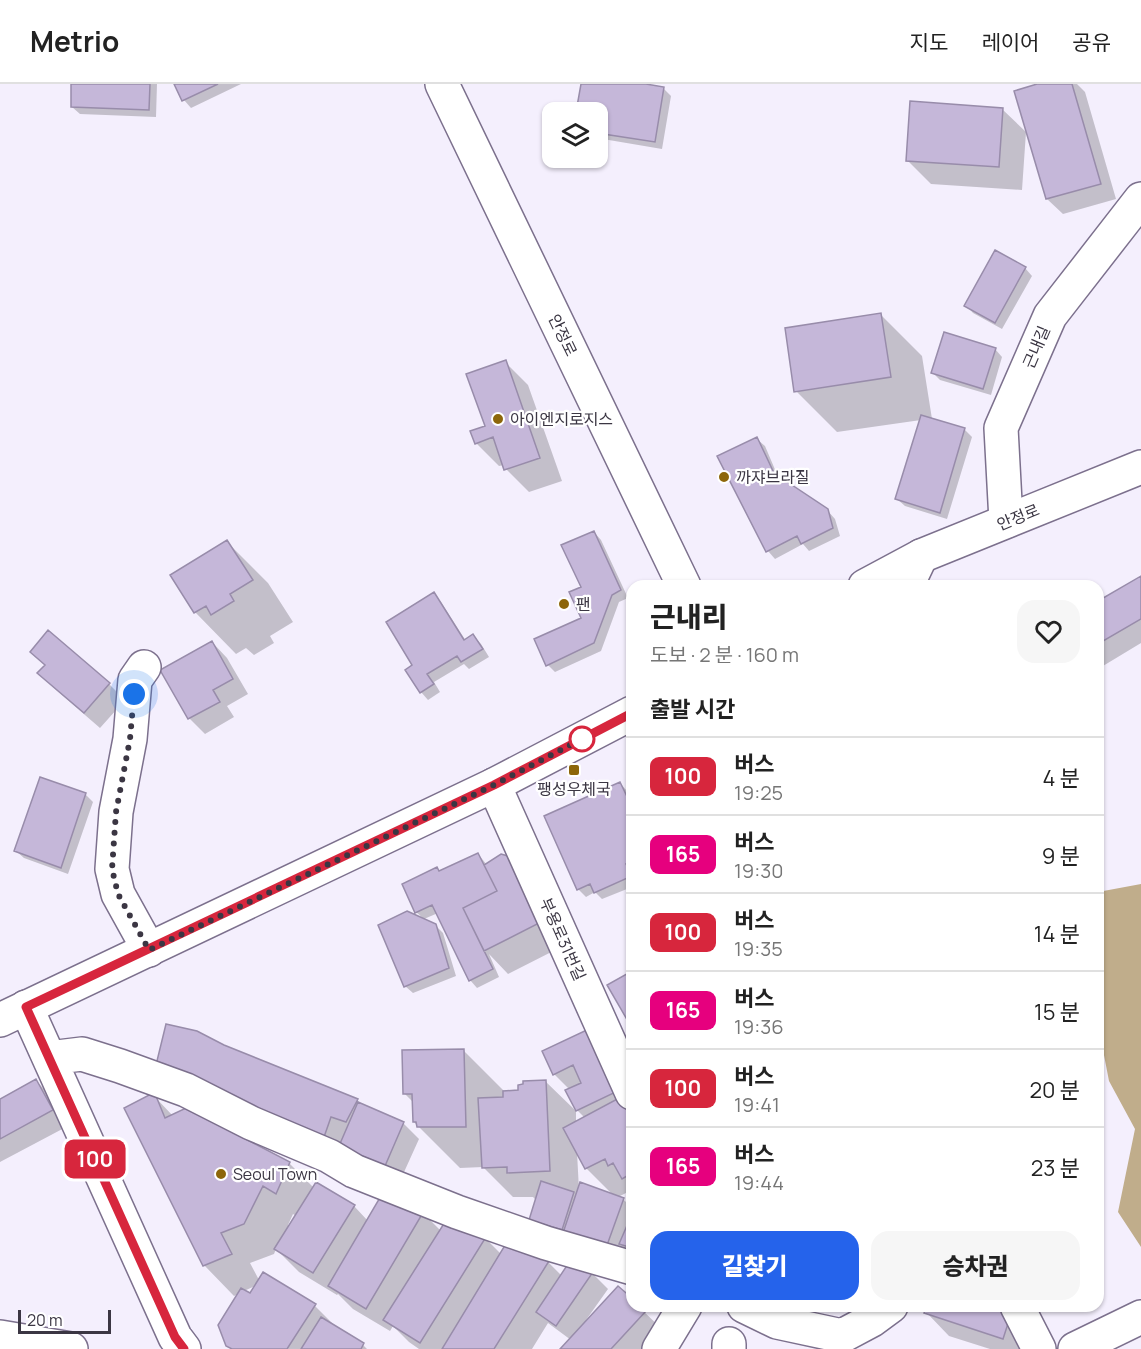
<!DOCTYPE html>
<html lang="ko">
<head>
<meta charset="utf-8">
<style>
  :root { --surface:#fff; --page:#f6f6f6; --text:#222; --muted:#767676; --line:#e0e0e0; --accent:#2563eb }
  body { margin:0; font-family:Manrope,"Noto Sans KR",sans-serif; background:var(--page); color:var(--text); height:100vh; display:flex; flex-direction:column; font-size:22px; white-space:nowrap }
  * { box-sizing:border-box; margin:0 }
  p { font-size:20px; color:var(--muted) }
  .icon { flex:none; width:33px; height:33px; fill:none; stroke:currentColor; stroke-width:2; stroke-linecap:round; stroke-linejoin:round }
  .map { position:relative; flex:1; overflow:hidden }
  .drawer { position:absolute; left:626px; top:496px; width:478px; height:732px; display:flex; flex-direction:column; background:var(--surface); border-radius:18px; box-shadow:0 2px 4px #0004 }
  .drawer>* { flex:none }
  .badge { padding:0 12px; border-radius:9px; font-size:21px; line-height:39px }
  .fabs { position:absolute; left:542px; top:18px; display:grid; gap:12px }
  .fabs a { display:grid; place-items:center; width:66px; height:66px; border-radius:12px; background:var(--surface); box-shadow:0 2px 4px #0004; font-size:30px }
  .scale { position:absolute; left:18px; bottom:15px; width:93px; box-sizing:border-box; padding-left:6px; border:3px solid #3b3643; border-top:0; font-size:16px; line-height:21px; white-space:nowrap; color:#3b3643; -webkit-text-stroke:4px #fff; paint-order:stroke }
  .you { position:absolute; width:30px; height:30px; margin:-15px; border:4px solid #fff; border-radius:50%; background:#1a73e8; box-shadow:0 0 0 9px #1a73e833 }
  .map>.badge { position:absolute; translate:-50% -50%; box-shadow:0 0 0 3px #fff }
  h2 { padding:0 24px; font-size:22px; line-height:54px }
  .round { display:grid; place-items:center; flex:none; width:63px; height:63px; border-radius:18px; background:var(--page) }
  .head { display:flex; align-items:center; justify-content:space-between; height:102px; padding:0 24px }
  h1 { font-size:28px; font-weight:800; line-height:45px }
  .primary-button { display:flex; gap:12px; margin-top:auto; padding:12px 24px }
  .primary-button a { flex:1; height:69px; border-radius:18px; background:var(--accent); color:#fff; font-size:24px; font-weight:800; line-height:69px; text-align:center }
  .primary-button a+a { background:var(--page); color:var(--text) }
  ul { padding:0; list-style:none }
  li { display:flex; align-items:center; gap:18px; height:78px; padding:0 24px; border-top:2px solid var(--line) }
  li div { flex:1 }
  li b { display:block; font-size:22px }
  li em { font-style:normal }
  li .badge { min-width:66px; font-weight:700; text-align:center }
  header { display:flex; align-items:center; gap:36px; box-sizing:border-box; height:84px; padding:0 30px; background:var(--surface); border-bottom:2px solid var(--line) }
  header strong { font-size:28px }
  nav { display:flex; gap:33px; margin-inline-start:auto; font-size:21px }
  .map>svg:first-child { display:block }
</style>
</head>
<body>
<header>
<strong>Metrio</strong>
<nav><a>지도</a><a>레이어</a><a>공유</a></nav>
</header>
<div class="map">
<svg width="1141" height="1265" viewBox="0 0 1141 1265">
  <rect width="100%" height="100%" fill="#f4effd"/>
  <path fill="#c0ad8b" d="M 1141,800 L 1141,1163 L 1118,1128 L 1135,1045 L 1109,997 L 1098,940 L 1098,808 Z"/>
  <path fill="#0003" fill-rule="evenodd" d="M 73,0 L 157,0 L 156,33 L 80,30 L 72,23 Z
    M 176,0 L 241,0 L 191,24 L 184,16 Z
    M 583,0 L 644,0 L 663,4 L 671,12 L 662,65 L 597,54 L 597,28 L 578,28 Z
    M 1043,0 L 1077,0 L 1085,8 L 1116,115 L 1063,130 L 1047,115 Z
    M 1002,25 L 1026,48 L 1022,106 L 931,100 L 908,77 Z
    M 1025,184 L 1032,192 L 1002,245 L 973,229 L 966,221 Z
    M 881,231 L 922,272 L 932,335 L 964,345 L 972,353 L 947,435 L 905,422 L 897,415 L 921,336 L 837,348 L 796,307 Z
    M 995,265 L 1002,273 L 991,311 L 940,296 L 932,288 Z
    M 505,278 L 528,301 L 562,397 L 529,408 L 506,385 L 504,381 L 499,382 L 476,359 L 487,343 Z
    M 757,355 L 765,362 L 779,395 L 827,426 L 835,435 L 840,452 L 809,467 L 803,460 L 775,475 L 768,467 L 719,373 Z
    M 594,448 L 601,456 L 628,514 L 619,518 L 601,567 L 555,588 L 548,581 L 583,534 L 583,503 Z
    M 227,458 L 268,499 L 293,538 L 270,552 L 274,559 L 254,571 L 246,564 L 236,570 L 195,528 Z
    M 1141,494 L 1141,559 L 1098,585 L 1098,519 Z
    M 434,510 L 441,518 L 466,557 L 473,552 L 481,560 L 489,573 L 469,585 L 464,580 L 434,598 L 440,608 L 428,616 L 421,608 L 414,582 Z
    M 48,548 L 109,600 L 125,616 L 100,644 L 55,605 L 39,589 L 46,582 Z
    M 212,558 L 227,574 L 248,610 L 227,622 L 234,633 L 205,650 L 189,634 L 162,586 Z
    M 620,699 L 627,707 L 632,716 L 632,803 L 602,815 L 595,808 L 586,813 L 578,805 Z
    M 85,710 L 93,718 L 68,790 L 24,774 L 16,767 Z
    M 478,770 L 487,781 L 573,857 L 508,890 L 489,870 L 499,893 L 477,904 L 470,896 L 438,829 L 424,835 L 416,828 L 440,788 Z
    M 435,841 L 443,849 L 456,892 L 413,909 L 405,902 Z
    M 590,946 L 632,1025 L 632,1106 L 618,1113 L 623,1115 L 632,1124 L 632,1170 L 622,1179 L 530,1135 L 536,1116 L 533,1113 L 513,1113 L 483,1083 L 460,1084 L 414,1038 L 414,1019 L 404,1009 L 464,967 L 505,1008 L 520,1008 L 545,997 L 576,1027 L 576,1039 L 585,1034 L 577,1026 L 570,1006 L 554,990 ZM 577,1068 L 586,1084 L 614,1112 L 579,1106 Z
    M 223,962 L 357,1016 L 363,1022 L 403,1039 L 419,1055 L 400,1097 L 156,984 Z
    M 36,997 L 52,1013 L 68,1042 L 0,1078 L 0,1017 Z
    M 155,1013 L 173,1032 L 186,1026 L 290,1080 L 314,1104 L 354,1122 L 368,1137 L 423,1129 L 441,1147 L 485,1154 L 502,1171 L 548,1178 L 562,1192 L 592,1189 L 608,1205 L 586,1236 L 588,1237 L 632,1222 L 638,1222 L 668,1251 L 656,1265 L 562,1265 L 571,1256 L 548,1239 L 532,1265 L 419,1265 L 409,1258 L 393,1242 L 390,1247 L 353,1225 L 338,1210 L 337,1211 L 299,1188 L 276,1165 L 274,1170 L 250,1179 L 259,1196 L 263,1190 L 315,1222 L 338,1245 L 363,1261 L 367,1265 L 232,1265 L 227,1261 L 240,1209 L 234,1212 L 204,1181 ZM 293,1130 L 296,1132 L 290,1142 L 288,1141 ZM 255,1202 L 250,1211 L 244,1207 Z
    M 1004,1222 L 1030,1265 L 990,1265 L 949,1252 L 926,1228 Z"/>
  <path fill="#c5b7d9" stroke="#988caa" stroke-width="1.5" d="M 71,0 L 150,0 L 149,26 L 71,23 Z
    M 174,0 L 218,0 L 182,17 Z
    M 581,0 L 646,0 L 664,3 L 655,58 L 597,49 L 597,28 L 576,28 Z
    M 1037,0 L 1072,0 L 1101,100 L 1046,115 L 1014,7 Z
    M 910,17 L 1003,24 L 999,83 L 906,77 Z
    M 995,166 L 1026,183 L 995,239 L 964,222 Z
    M 881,229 L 891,293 L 794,308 L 785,244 Z
    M 944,248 L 996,264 L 983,305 L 931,289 Z
    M 506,276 L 540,374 L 504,386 L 493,353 L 475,360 L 470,347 L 485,342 L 466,290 Z
    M 921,331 L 965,344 L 940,429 L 895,415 Z
    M 757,353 L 774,389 L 828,425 L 833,444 L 801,460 L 797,452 L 766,468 L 717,372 Z
    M 594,447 L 621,506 L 612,511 L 594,559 L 546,582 L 534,555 L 581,534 L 569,508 L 581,503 L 561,461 Z
    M 227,456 L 253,496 L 230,510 L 234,517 L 211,531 L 206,522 L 194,529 L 170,491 Z
    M 1141,492 L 1141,535 L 1098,560 L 1098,517 Z
    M 434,508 L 464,556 L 473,550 L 483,565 L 461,578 L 457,572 L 427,590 L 434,600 L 420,609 L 405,586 L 412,581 L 386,538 Z
    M 48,546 L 110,599 L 84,629 L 37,589 L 45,581 L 30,568 Z
    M 212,557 L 233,595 L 213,606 L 220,618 L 188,635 L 160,586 Z
    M 40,693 L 86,709 L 61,784 L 14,767 Z
    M 620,698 L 632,723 L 632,778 L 626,780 L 632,792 L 594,809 L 590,800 L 577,806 L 544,732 Z
    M 478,769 L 497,807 L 463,824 L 493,885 L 469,897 L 432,821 L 415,829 L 402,800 L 437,783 L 439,787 Z
    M 501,770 L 525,777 L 551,833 L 484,867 L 463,824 L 497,807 L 484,781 Z
    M 407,827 L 436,840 L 449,884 L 404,903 L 378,841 Z
    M 632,887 L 632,938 L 629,939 L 607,901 Z
    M 166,940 L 197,947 L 224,961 L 358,1015 L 346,1038 L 331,1033 L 323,1056 L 155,985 Z
    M 591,944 L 620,1006 L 576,1027 L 565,1006 L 581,999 L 573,981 L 553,991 L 542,967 Z
    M 464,965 L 466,1043 L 417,1043 L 416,1038 L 413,1038 L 412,1010 L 403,1010 L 402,966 Z
    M 36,995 L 53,1026 L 0,1055 L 0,1015 Z
    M 546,996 L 550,1087 L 507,1089 L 507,1083 L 482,1084 L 478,1014 L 503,1013 L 503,1007 L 518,1006 L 518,1001 L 523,1000 L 523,997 Z
    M 151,1010 L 156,1012 L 165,1034 L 186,1024 L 290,1078 L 276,1110 L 263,1102 L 244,1140 L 221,1149 L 232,1170 L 203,1182 L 124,1024 Z
    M 621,1013 L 632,1031 L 632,1089 L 622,1095 L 613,1079 L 608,1082 L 605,1075 L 585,1085 L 563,1044 Z
    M 358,1018 L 404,1038 L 385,1082 L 339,1062 Z
    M 541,1097 L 574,1108 L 562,1146 L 529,1136 Z
    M 316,1098 L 355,1121 L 313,1189 L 274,1165 Z
    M 580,1098 L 624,1114 L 606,1164 L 563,1149 Z
    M 385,1105 L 424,1127 L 366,1225 L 328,1202 Z
    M 450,1130 L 486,1153 L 420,1259 L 383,1236 Z
    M 632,1130 L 632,1164 L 619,1160 Z
    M 510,1153 L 549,1177 L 494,1265 L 442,1265 Z
    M 572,1174 L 593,1188 L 556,1242 L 536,1228 Z
    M 263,1188 L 316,1220 L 287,1265 L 232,1265 L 226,1262 L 218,1241 L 241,1204 L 250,1209 Z
    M 618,1202 L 632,1214 L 632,1222 L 641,1222 L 646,1227 L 611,1265 L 560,1265 Z
    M 927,1222 L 1009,1222 L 1013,1224 L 1003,1255 L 924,1229 Z
    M 321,1233 L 364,1259 L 361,1265 L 301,1265 Z"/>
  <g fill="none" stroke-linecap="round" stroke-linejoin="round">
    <defs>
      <path id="minor" d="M 442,0 L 684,502
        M 1006,437 L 1001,344 L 1050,232 L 1141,115
        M 909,502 L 912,491 L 921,472
        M 144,583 L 135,596 L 130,655 L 116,728 L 112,785 L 118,810 L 149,866
        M 494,701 L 632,1009
        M 26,923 L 175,1253 L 184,1265
        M 49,974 L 82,970 L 120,982 L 186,1006 L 251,1039 L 329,1072 L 354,1087 L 457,1128 L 546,1159 L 632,1184
        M 744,1222 L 777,1238 L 842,1252 L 872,1236 L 891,1222
        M 1017,1222 L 1039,1265
        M 0,1253 L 71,1265
        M 659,1265 L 685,1222
        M 729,1265 L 729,1260
        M 1075,1265 L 1141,1233"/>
      <path id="major" d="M 865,502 L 921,472 L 1141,383
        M 0,936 L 494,701 L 632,629"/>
    </defs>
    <use href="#minor" stroke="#7c708d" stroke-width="36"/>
    <use href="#major" stroke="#7c708d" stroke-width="36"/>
    <use href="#minor" stroke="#fff" stroke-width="33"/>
    <use href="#major" stroke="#fff" stroke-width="33"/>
  </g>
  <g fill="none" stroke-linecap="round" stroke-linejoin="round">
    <defs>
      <path id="line" d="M 184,1265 L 175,1253 L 26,923 L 494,701 L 632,629"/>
    </defs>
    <use href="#line" stroke="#fff" stroke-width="14"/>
    <use href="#line" stroke="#d7263d" stroke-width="9"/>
    <path stroke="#3b3643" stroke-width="6" stroke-dasharray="0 10.8" d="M 134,610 L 130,655 L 116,728 L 112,785 L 118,810 L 149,866 L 494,701 L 582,655"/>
  </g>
  <g fill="#8d660a" stroke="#fff" stroke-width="2">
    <circle cx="498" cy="335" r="6"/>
    <circle cx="724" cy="393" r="6"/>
    <circle cx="564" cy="520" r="6"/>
    <rect x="568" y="680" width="12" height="12" rx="3"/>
    <circle cx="221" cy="1090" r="6"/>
  </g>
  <circle fill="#fff" stroke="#d7263d" stroke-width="3" cx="582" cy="655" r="12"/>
  <g text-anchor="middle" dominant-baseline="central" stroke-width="4.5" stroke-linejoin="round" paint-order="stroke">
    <g font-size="16" fill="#3b3643" stroke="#fff">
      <text transform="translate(563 251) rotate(64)">안정로</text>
      <text transform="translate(1036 263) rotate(-67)">근내길</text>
      <text transform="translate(1018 433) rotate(-22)">안정로</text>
      <text transform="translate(563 855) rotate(66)">부용로31번길</text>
    </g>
    <g font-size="16" fill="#3b3643" stroke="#fff" text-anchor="start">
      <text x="510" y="335">아이엔지로지스</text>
      <text x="736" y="393">까쟈브라질</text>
      <text x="576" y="520">팬</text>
      <text x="574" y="705" text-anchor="middle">팽성우체국</text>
      <text x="233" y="1090">Seoul Town</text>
    </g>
  </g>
</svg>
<div class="fabs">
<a><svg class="icon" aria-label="layers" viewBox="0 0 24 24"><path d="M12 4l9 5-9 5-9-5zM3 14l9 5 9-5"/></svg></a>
</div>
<div class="scale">20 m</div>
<div class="you" style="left:134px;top:610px"></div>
<b class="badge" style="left:95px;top:1075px;background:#d7263d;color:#fff">100</b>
<section class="drawer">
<div class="head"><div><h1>근내리</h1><p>도보 · 2 분 · 160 m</p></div><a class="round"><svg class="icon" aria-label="heart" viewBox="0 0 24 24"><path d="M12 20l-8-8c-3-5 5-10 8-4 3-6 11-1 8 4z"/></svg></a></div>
<h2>출발 시간</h2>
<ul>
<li><span class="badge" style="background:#d7263d;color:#fff">100</span><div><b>버스</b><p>19:25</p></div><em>4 분</em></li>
<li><span class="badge" style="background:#e6007e;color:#fff">165</span><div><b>버스</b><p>19:30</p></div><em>9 분</em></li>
<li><span class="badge" style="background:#d7263d;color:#fff">100</span><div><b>버스</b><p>19:35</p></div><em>14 분</em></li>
<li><span class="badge" style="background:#e6007e;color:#fff">165</span><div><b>버스</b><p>19:36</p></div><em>15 분</em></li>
<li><span class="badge" style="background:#d7263d;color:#fff">100</span><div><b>버스</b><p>19:41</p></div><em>20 분</em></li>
<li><span class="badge" style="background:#e6007e;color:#fff">165</span><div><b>버스</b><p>19:44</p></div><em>23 분</em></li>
</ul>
<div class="primary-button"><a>길찾기</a><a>승차권</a></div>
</section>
</div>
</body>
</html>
